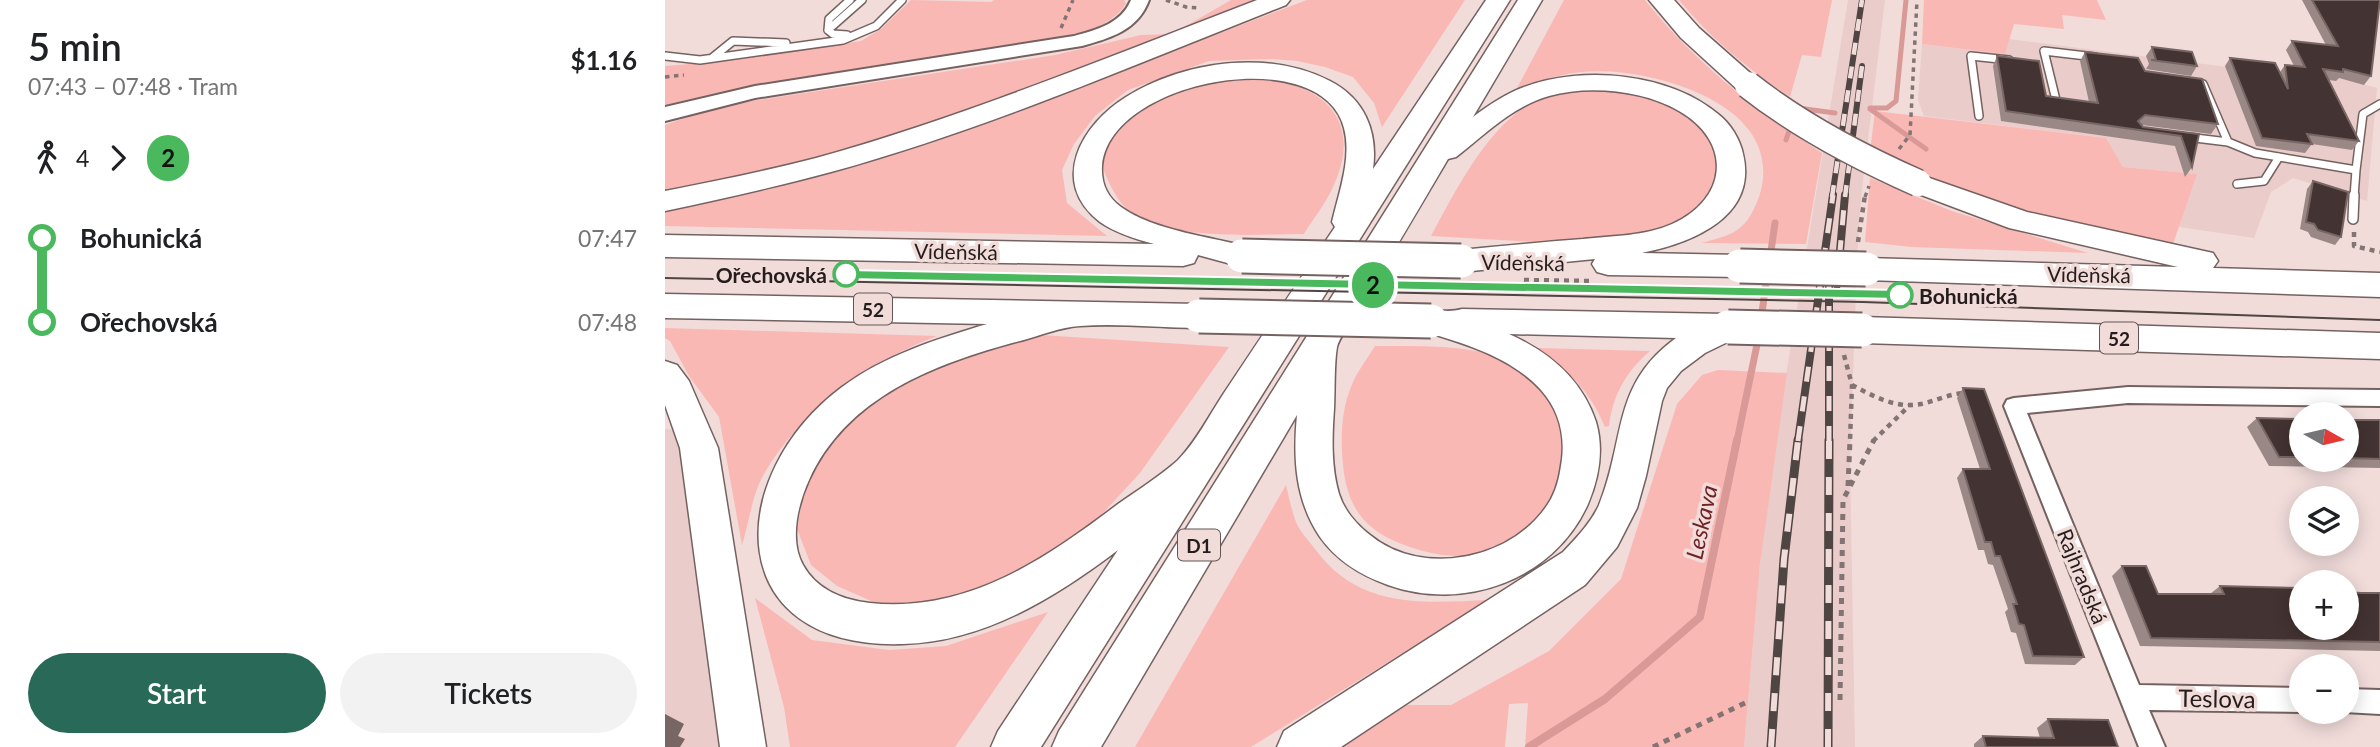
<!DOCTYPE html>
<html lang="en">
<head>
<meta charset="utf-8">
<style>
  :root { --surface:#fff; --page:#f2f2f2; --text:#202124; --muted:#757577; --accent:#296957 }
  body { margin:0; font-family:Lato,sans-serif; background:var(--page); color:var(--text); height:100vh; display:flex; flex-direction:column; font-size:26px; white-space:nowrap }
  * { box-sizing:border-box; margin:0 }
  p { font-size:23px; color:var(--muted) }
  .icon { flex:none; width:38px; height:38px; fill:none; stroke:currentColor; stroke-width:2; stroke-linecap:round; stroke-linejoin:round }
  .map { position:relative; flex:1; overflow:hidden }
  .panel { display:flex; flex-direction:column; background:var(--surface); width:665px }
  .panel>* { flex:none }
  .badge { padding:0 14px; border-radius:23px; font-size:24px; line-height:46px }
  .needle { width:46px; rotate:98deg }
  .tools { position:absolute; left:1624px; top:402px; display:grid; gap:14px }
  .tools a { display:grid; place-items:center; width:70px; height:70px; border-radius:50%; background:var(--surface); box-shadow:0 4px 18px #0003; font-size:35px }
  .map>.badge { position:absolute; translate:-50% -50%; box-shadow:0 0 0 4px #fff }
  .legs { display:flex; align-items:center; gap:10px; height:77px; padding:0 28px; font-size:23px }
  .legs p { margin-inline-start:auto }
  .headline { display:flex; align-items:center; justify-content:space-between; height:119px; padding:0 28px }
  h1 { font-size:38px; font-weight:600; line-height:52px }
  .action { display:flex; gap:14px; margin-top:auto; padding:14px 28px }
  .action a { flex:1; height:80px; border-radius:42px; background:var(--accent); color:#fff; font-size:28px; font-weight:600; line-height:80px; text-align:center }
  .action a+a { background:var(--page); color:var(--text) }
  ul { padding:0 28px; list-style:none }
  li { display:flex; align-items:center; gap:24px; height:84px; font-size:26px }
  li i { display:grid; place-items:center; width:10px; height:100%; margin:0 9px; background:currentColor }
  li i::after { content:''; width:18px; height:18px; margin:-9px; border:5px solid; border-radius:50%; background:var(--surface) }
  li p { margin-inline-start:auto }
  li:first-child i { background:linear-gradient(#0000 50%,currentColor 0) }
  li:last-child i { background:linear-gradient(currentColor 50%,#0000 0) }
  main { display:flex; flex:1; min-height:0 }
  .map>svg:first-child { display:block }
</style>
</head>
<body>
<main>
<section class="panel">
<div class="headline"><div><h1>5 min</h1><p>07:43 – 07:48 · Tram</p></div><b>$1.16</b></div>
<div class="legs"><svg class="icon" aria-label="walk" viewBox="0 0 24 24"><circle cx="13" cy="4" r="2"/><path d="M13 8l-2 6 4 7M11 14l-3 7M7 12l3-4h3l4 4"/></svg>4<svg class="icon" aria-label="forward" viewBox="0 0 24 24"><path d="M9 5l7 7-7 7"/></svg><b class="badge" style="background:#4ab95d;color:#111">2</b></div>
<ul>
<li><i style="color:#4ab95d"></i><b>Bohunická</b><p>07:47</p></li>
<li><i style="color:#4ab95d"></i><b>Ořechovská</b><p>07:48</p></li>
</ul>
<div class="action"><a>Start</a><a>Tickets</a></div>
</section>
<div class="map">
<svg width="1715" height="747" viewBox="0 0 1715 747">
  <rect width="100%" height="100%" fill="#f1dcda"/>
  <path fill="#eaccca" d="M 1183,0 L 1220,0 L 1196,197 L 1192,261 L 1185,462 L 1190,747 L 1079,747 L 1095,564 L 1109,448 Z
    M 1344,39 L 1671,81 L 1672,77 L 1712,88 L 1702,201 L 1628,178 L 1606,192 L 1589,238 L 1514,227 L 1531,174 L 1458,167 L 1441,138 L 1259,116 L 1253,100 L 1257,44 L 1340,54 Z
    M 0,429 L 12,430 L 29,494 L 69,747 L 0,747 Z"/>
  <path fill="#fab8b5" d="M 246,0 L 326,2 L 329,0 L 459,0 L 461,4 C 446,25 426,30 402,37 L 84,87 L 0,107 L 0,66 L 50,62 L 196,41 L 216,29 Z
    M 566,0 L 597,0 L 330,103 L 148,162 L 0,193 L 0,125 L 42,110 L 93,100 L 390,55 L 476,35 L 507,34 Z
    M 642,0 L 800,0 L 717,127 L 709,103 L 688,77 L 660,67 L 632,61 L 607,59 L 544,61 L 463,90 L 430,116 L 409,144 L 397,170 L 402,203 L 442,236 L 0,226 L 0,212 L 157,176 L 290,133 Z
    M 899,0 L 980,0 C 1029,62 1091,110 1157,153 L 1141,244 L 1036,243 C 1069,235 1082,230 1094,197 C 1123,108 999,72 934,71 C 905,71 878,79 851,90 Z
    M 1014,0 L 1167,0 L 1156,57 L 1137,55 L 1125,97 C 1083,69 1046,39 1014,0 Z
    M 1259,0 L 1432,0 L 1441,20 L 1397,15 L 1399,29 L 1349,24 L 1340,54 L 1257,44 Z
    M 583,78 C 650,79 702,114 668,187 C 661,203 648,219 639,234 C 591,234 491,243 457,204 C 448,193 442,178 437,166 C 440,157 442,148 445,140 C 471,90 534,84 583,78 Z
    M 924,89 C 963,89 1012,94 1040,126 C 1048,135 1055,164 1059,177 L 1036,214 L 993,233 L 903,244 L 766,236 C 791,190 825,120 876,98 C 891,92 908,91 924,89 Z
    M 1210,111 L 1441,138 L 1458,167 L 1532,174 L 1507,247 L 1311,203 L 1205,152 Z
    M 1205,178 L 1287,211 L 1423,253 L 1247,247 L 1200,242 Z
    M 0,328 L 272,336 C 205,361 135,411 99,474 C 87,494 84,523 77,545 L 54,417 L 24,376 L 5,341 L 0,338 Z
    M 376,335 L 564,347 L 475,473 L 414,539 L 356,582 L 272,603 L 213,604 L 172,586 L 146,565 L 132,529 L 140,485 L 168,441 L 211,397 L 244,372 L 334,342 Z
    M 710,346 C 753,346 824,343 860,369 C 876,381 889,398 903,412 L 896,503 C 878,517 860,535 841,545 C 816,559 784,558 758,551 C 700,535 679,510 677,450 C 676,429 678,406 686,387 C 691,373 702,359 710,346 Z
    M 873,348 L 985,351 C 961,372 948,394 944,426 L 940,427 C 926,393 904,369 872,351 Z
    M 1053,370 L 1122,373 L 1095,564 L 1079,747 L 860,747 L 863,703 L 844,704 L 840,747 L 659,747 L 721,705 L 786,705 L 884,651 L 956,579 L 1012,404 L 1037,375 Z
    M 621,485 C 624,498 627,511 631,522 C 635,532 644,541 650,549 C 694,609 756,603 823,600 L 586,747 L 470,747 Z
    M 90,598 L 147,640 L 224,650 L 281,646 L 383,612 L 290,747 L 125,747 L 119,707 Z"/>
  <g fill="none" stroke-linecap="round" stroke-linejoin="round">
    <path stroke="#d99996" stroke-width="5" d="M 1133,108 L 1170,113
      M 1205,108 L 1222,108 L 1231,101 L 1241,0
      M 1205,109 L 1261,149
      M 1121,140 L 1127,122"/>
    <path stroke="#d99996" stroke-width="7" d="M 1105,258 L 1110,223
      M 1096,320 L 1102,276
      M 1072,441 L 1094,335"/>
    <path stroke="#d99996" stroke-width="8" d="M 864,747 L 940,699 L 1035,617 L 1072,440"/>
    <defs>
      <path id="lane-far1" d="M 163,30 L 164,19 L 185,0
        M 182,35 L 168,34 L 163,30 L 197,0
        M 0,56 L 35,60 L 178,40 L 211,26 L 237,0
        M 47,58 L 68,41 L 121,43
        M 1533,83 L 1538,84 L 1563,142 L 1590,153 L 1691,170 L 1698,114 L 1715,104
        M 1391,100 L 1379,51 L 1430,57
        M 1314,116 L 1306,56 L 1344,60
        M 1522,137 L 1563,142
        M 1572,184 L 1599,181 L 1614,157
        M 1689,197 L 1691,170"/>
      <path id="lane" d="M 1688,219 L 1689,195"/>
      <path id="street" d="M 1463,387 L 1715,390 L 1715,406 L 1463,403 L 1362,413 L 1474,685 L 1636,688 L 1636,712 L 1484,710 L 1500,747 L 1474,747 L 1339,406 L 1342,400 L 1349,398 Z
        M 1682,689 L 1715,690 L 1715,714 L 1679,712 L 1682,712 Z"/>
      <path id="secondary" d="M 466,0 L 484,0 C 473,30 446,38 417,46 L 90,98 L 0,121 L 0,107 L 90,86 L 409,36 C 431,30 456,24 466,0 Z"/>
      <path id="highway" d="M 592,0 L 625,0 L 621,5 C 471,64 322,129 166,172 C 111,187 56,199 0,211 L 0,191 C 51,181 101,171 151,158 C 301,116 446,56 592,0 Z
        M 821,0 L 845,0 L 376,747 L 326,747 L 333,731 L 453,550 C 391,597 319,642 238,644 C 56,650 58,476 177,387 C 220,355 272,339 322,324 L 0,318 L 0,294 L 534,304 L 546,307 L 551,316 L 546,325 L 534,328 C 495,328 454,323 415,326 C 396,327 374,336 355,341 C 272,363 182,396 144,480 C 133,504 124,540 138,565 C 152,590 178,600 205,603 C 302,613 379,560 453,504 C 473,490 495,476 513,460 C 531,442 545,414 559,393 C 596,337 633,282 670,227 L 667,222 C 674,192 687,158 679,128 C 657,41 444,79 437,166 C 436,183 442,197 456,207 C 489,231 548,237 588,248 L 593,256 L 588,264 L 577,267 L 533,255 L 529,263 L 518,266 L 0,257 L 0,235 L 489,244 C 470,239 451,233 435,222 C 383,182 417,124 461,97 C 519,61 603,49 665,81 C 700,99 713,132 708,169 Z
        M 853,0 L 877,0 L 808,117 C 824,105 840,94 859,87 C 917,65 1004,73 1053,114 C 1065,123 1075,139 1078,154 C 1093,217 1027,243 977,253 L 1075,255 L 1086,258 L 1091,266 L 1086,274 L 1075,277 L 943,275 L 932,272 L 927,264 L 930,259 L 796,272 L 785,269 L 780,261 L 785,253 L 796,250 C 837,246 877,242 918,239 C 947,236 980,236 1007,224 C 1063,199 1068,142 1014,111 C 978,90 924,85 884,96 C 848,106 819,135 791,157 L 783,159 C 755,207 727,254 699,301 C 693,312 675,335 672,347 C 669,363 670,391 669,409 C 667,437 666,467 674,494 C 679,510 692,525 705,535 C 758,579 852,559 886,499 C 893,486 895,473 897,459 C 900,433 893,409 876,390 C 845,356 797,343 754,330 L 749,321 L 754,312 C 772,307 779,314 797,309 L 1063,314 L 1075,318 L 1080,327 L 1075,336 L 1040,353 L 1016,371 L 1002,388 L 997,401 L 981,476 L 972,508 L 952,547 L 920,585 L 676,747 L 612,747 L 619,731 L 898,552 C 911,538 926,523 934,505 C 961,439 946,385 1011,338 L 844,334 C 884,352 917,379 931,422 C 939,450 934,478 923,504 C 889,580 799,612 723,585 C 695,575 672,561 655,537 C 630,500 628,458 632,415 L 436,747 L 387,747 L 394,731 Z
        M 984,0 L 1009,0 L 1034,28 L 1092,79 L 1096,85 L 1092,91 L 1083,93 L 1074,91 L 1016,38 Z
        M 1253,174 L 1362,212 L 1548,253 L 1553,261 L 1548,268 L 1715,273 L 1715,297 L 1201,280 L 1190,277 L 1185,269 L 1190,261 L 1201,258 L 1513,267 L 1344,228 L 1243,190 L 1238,183 L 1243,176 Z
        M 1197,317 L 1715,333 L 1715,359 L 1197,343 L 1185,339 L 1180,330 L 1185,321 Z
        M 0,361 L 12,365 L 24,381 L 53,448 L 101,747 L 55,747 L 15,448 L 0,405 Z"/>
    </defs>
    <use href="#lane-far1" stroke="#746261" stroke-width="10"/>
    <use href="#lane" stroke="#746261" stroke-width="12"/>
    <use href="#street" stroke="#746261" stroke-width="4"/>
    <use href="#secondary" stroke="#746261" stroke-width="4"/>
    <use href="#highway" stroke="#746261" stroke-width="3"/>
    <path stroke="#817472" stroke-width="3.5" stroke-dasharray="4.5 4.5" stroke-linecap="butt" d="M 501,0 L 521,7 L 535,8
      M 396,28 L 408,0
      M 0,77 L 19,75
      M 1234,149 L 1245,135 L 1252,0
      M 1200,197 L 1204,186"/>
    <path stroke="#817472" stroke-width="4.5" stroke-dasharray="5 5" stroke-linecap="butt" d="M 1689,232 L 1689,246 L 1715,252
      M 1193,242 L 1200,195
      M 859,280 L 927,281
      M 1179,355 L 1187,385 L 1185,441
      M 1187,385 C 1208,396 1231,409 1256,404 C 1270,401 1284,394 1299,393
      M 1208,441 L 1245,405"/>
    <path stroke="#817472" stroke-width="5" stroke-dasharray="6 6" stroke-linecap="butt" d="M 1183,486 L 1185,440
      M 1175,700 L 1178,500 L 1209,440
      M 988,747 L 1082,702"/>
    <use href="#lane-far1" stroke="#fff" stroke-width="7"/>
    <use href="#lane" stroke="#fff" stroke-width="9"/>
    <use href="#street" fill="#fff" fill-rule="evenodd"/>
    <use href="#secondary" fill="#fff" fill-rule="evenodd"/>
    <use href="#highway" fill="#fff" fill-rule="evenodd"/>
    <path stroke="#4f4543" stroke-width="2" d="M 0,278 L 1198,302 L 1715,320"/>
    <defs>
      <path id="rail-far2" d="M 1167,197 L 1197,0
        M 1180,197 L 1197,66"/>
      <path id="rail-far1" d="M 1172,285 L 1180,195
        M 1133,441 L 1168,195
        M 1164,441 L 1164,272"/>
      <path id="rail" d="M 1106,747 L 1119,559 L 1133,440
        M 1163,747 L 1164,440"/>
    </defs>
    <use href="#rail-far2" stroke="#4f4543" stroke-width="6"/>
    <use href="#rail-far1" stroke="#4f4543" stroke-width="8"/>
    <use href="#rail" stroke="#4f4543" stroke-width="9"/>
    <use href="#rail-far2" stroke="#f1dcda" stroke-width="4.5" stroke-dasharray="12" stroke-linecap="butt"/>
    <use href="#rail-far1" stroke="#f1dcda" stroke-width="5" stroke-dasharray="15" stroke-linecap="butt"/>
    <use href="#rail" stroke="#f1dcda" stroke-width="6" stroke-dasharray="18" stroke-linecap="butt"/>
    <defs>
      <path id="highway-bridge-far1" d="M 1083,85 C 1135,126 1192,156 1253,183"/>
      <path id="highway-bridge" d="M 577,256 L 796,261
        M 1075,266 L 1201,269
        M 534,316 L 766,321
        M 1063,327 L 1197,330"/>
    </defs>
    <use href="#highway-bridge-far1" stroke="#746261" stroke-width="29" stroke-linecap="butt"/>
    <use href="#highway-bridge" stroke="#746261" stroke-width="37" stroke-linecap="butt"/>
    <use href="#highway-bridge-far1" stroke="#fff" stroke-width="26"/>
    <use href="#highway-bridge" stroke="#fff" stroke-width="33"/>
  </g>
  <path fill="#9a8886" d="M 1637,0 L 1715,0 L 1706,76 L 1699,85 L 1674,78 L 1671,81 L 1663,80 L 1694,141 L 1687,150 L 1647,144 L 1640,153 L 1591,146 L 1560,66 L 1565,58 L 1615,72 L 1620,65 L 1629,66 L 1621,50 L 1627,41 L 1661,45 Z
    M 1487,47 L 1532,66 L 1526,76 L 1481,69 L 1484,64 L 1481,56 Z
    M 1420,52 L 1480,71 L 1553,124 L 1546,134 L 1477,125 L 1478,127 L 1534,134 L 1527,167 L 1520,177 L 1510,146 L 1336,121 L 1328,66 L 1332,56 L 1381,96 L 1424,102 L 1415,61 Z
    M 1648,181 L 1676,237 L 1670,245 L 1646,237 L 1643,232 L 1635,229 L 1642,189 Z
    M 1298,388 L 1419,657 L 1410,665 L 1360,664 L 1351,633 L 1346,632 L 1340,612 L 1343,609 L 1328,565 L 1323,564 L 1319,550 L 1313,550 L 1292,478 L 1298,469 L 1315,469 L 1292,398 Z
    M 1592,418 L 1636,419 L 1636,460 L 1682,460 L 1682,420 L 1715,420 L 1715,468 L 1604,466 L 1582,427 Z
    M 1457,566 L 1493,594 L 1545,594 L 1555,586 L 1715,593 L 1715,651 L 1475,646 L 1447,576 Z
    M 1383,719 L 1453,747 L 1309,747 L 1309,744 L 1318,736 L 1375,738 L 1372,728 Z"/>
  <path fill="#776664" d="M 0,714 L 19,724 L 13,736 L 20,739 L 15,747 L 0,747 Z"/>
  <path fill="#433332" stroke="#776664" stroke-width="2" d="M 1647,0 L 1715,0 L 1706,76 L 1678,69 L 1678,72 L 1658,69 L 1694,141 L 1642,134 L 1647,144 L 1597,138 L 1565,58 L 1610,63 L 1623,89 L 1620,65 L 1640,67 L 1627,41 L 1673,46 Z
    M 1487,47 L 1527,52 L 1532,66 L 1486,60 L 1491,60 Z
    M 1420,52 L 1473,58 L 1480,71 L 1537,79 L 1553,124 L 1480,115 L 1473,121 L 1478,127 L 1534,134 L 1527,167 L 1516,136 L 1341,111 L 1332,56 L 1374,61 L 1381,96 L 1433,103 Z
    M 1648,181 L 1683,192 L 1676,237 L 1653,230 L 1649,224 L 1641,222 Z
    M 1298,388 L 1319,389 L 1419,657 L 1368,656 L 1359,625 L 1354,624 L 1348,604 L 1352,604 L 1335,556 L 1330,556 L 1326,542 L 1320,542 L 1298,469 L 1325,469 Z
    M 1592,418 L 1636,419 L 1636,457 L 1614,457 Z
    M 1682,420 L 1715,420 L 1715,459 L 1682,458 Z
    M 1457,566 L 1481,566 L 1493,594 L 1559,594 L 1555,586 L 1636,588 L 1636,628 L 1682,628 L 1682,592 L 1696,593 L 1715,593 L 1715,642 L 1486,638 Z
    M 1383,719 L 1443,720 L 1453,747 L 1321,747 L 1318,736 L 1389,738 Z"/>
  <path fill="#4ab95d" stroke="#fff" stroke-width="2" d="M 181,270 L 1235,290 L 1241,295 L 1235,299 L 181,279 L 175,274 Z"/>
  <g fill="#fff" stroke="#4ab95d" stroke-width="3.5">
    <circle cx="181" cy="274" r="12"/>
    <circle cx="1235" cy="295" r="12"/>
  </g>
  <g text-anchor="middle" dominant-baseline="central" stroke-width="7" stroke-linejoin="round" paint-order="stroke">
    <g fill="#f1dcda" stroke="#625655" stroke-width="2">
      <rect x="189" y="293.5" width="38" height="31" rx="5"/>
      <rect x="1435" y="322.5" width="38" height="31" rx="5"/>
      <rect x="513" y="529.5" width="42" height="31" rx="5"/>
    </g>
    <g font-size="19" font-weight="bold" fill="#241d1c">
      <text x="208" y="309">52</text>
      <text x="1454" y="338">52</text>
      <text x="534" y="545">D1</text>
    </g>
    <g font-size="21" fill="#241d1c" stroke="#f1dcda">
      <text transform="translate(291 251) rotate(1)">Vídeňská</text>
      <text transform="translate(858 262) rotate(1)">Vídeňská</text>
      <text transform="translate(1424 274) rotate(1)">Vídeňská</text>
      <text transform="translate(1418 576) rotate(68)">Rajhradská</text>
    </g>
    <g font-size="21" font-weight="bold" fill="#241d1c" stroke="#f1dcda" text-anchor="end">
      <text x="162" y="274">Ořechovská</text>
      <text x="1254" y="295" text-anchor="start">Bohunická</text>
    </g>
    <g font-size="23" font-style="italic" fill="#6f2225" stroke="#f1dcda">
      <text transform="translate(1036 522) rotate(-78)">Leskava</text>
    </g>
    <g font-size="24" fill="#241d1c" stroke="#f1dcda">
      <text transform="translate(1552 698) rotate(1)">Teslova</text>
    </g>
  </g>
</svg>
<div class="tools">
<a><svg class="needle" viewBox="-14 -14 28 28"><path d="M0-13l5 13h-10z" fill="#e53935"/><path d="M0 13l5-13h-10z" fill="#757577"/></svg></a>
<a><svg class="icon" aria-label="layers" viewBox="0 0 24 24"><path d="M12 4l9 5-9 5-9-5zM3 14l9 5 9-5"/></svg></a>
<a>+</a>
<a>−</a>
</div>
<b class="badge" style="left:708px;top:285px;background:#4ab95d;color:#111">2</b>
</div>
</main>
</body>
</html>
